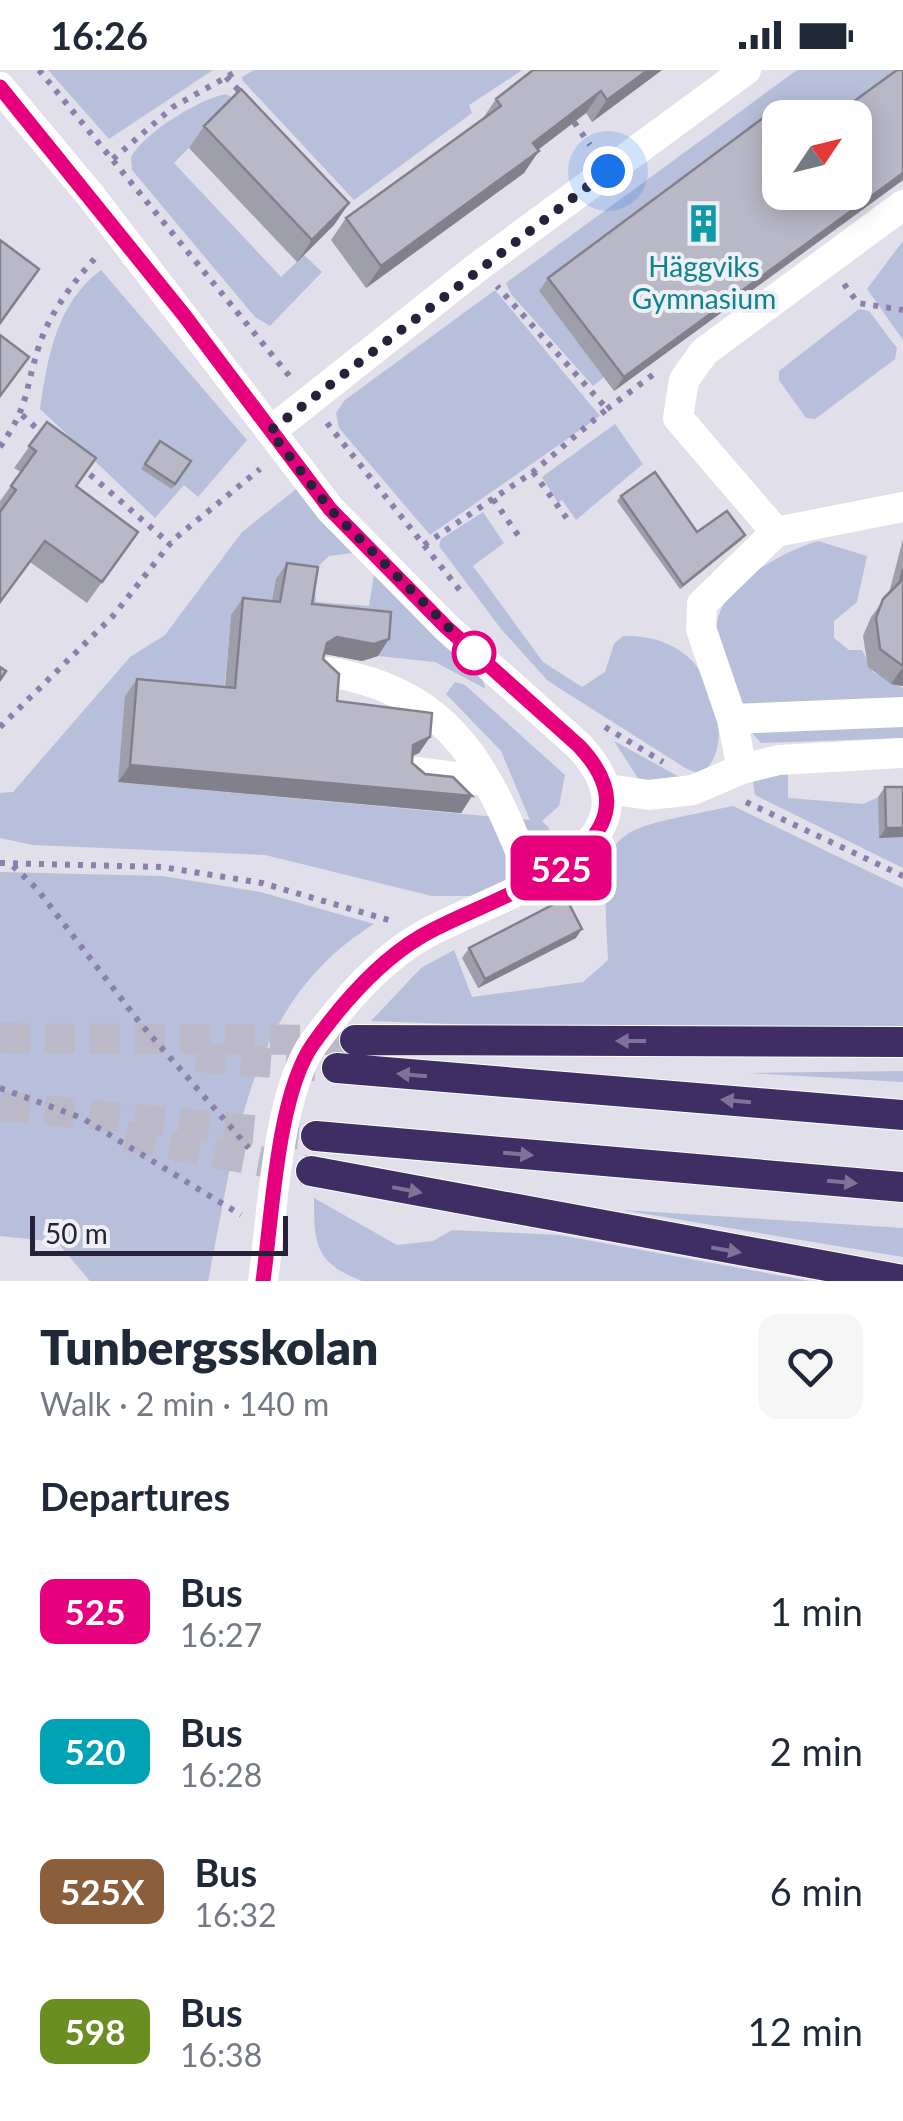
<!DOCTYPE html>
<html lang="en">
<head>
<meta charset="utf-8">
<style>
  :root { --surface:#fff; --page:#f6f6f7; --text:#1f2937; --muted:#747a83 }
  body { margin:0; font-family:Lato,sans-serif; background:var(--page); color:var(--text); height:100vh; display:flex; flex-direction:column; font-size:38px; white-space:nowrap }
  * { box-sizing:border-box; margin:0 }
  p { font-size:32px; color:var(--muted) }
  .icon { flex:none; width:55px; height:55px; fill:none; stroke:currentColor; stroke-width:2; stroke-linecap:round; stroke-linejoin:round }
  .map { position:relative; height:1211px; overflow:hidden }
  .drawer { display:flex; flex-direction:column; background:var(--surface); flex:1 }
  .drawer>* { flex:none }
  .badge { padding:0 20px; border-radius:15px; font-size:35px; line-height:65px }
  .needle { width:65px; rotate:55deg }
  .fabs { position:absolute; left:762px; top:30px; display:grid; gap:20px }
  .fabs a { display:grid; place-items:center; width:110px; height:110px; border-radius:20px; background:var(--surface); box-shadow:0 5px 25px #0003; font-size:50px }
  .scale { position:absolute; left:30px; bottom:25px; width:258px; box-sizing:border-box; padding-left:10px; border:5px solid #272139; border-top:0; font-size:28px; line-height:35px; white-space:nowrap; color:#272139; -webkit-text-stroke:8px #efeff6; paint-order:stroke }
  .you { position:absolute; width:50px; height:50px; margin:-25px; border:8px solid #fff; border-radius:50%; background:#1a73e8; box-shadow:0 0 0 15px #1a73e833 }
  .map>.badge { position:absolute; translate:-50% -50%; box-shadow:0 0 0 5px #fff }
  h2 { padding:0 40px; font-size:38px; line-height:90px }
  .round { display:grid; place-items:center; flex:none; width:105px; height:105px; border-radius:20px; background:var(--page) }
  .overview { display:flex; align-items:center; justify-content:space-between; height:170px; padding:0 40px }
  h1 { font-size:48px; font-weight:800; line-height:75px }
  ul { padding:0; list-style:none }
  li { display:flex; align-items:center; gap:30px; height:140px; padding:0 40px }
  li div { flex:1 }
  li b { display:block; font-size:38px }
  li em { font-style:normal }
  li .badge { min-width:110px; font-weight:700; text-align:center }
  .status { display:flex; justify-content:space-between; align-items:center; height:70px; padding:0 50px; background:var(--surface); direction:ltr }
  .status svg { height:28px; fill:currentColor }
  .map>svg:first-child { display:block }
</style>
</head>
<body>
<div class="status"><b>16:26</b><svg viewBox="0 0 49 12"><path d="M0 12V9h3v3zM5 12V6h3v6zM10 12V3h3v9zM15 12V0h3v12zM26 1h20v11H26zM47 4h2v5h-2z"/></svg></div>
<div class="map">
<svg width="903" height="1211" viewBox="0 0 903 1211">
  <rect width="100%" height="100%" fill="#e0dfea"/>
  <path fill="#b8bfda" d="M 48,0 L 213,0 L 109,69 Z
    M 254,0 L 521,0 L 521,1 L 469,35 L 472,43 L 354,130 L 243,11 L 242,7 Z
    M 797,0 L 903,0 L 840,47 L 780,48 L 780,91 L 539,221 L 604,307 L 593,316 L 511,224 L 506,213 Z
    M 226,24 L 236,30 L 174,93 L 281,207 L 304,185 L 322,202 L 270,256 L 255,247 L 132,100 L 131,87 C 144,63 199,29 226,24 Z
    M 903,171 L 903,270 L 867,219 Z
    M 101,200 L 247,370 L 198,427 L 184,415 L 155,448 L 40,339 C 48,286 56,234 101,200 Z
    M 495,220 L 600,346 L 430,465 L 339,358 L 336,343 L 345,330 Z
    M 859,239 L 869,241 L 897,278 L 895,289 L 815,349 L 806,348 L 779,310 L 779,301 Z
    M 615,354 L 643,394 L 576,450 L 562,430 L 558,433 L 542,407 Z
    M 315,404 L 352,483 L 329,486 L 314,500 L 316,532 L 369,536 L 377,485 L 470,579 L 486,619 L 435,592 L 378,586 L 231,545 L 223,634 L 118,712 L 530,750 L 501,681 L 446,624 L 455,612 L 465,615 L 565,705 L 559,736 L 542,751 L 549,758 L 552,782 L 537,795 L 472,826 L 432,826 L 265,785 L 33,775 L 0,768 L 0,723 L 13,722 L 130,587 L 165,565 L 242,462 Z
    M 483,442 L 504,473 L 473,496 L 543,592 L 582,617 L 605,602 L 614,574 L 623,566 C 647,565 670,571 688,587 C 715,611 735,682 700,704 L 687,699 L 548,611 L 501,559 L 439,476 L 441,469 Z
    M 818,471 L 867,486 L 857,532 L 834,551 L 834,568 L 849,580 L 862,580 L 873,602 L 903,618 L 903,668 L 761,673 L 753,664 L 717,558 C 717,516 782,482 818,471 Z
    M 614,671 L 685,710 L 641,713 Z
    M 788,702 L 788,728 L 863,734 L 878,727 L 880,768 L 903,767 L 903,798 L 755,725 L 753,713 L 757,707 Z
    M 733,736 L 903,818 L 903,971 L 371,951 L 421,898 L 454,880 L 472,927 L 583,912 L 608,890 C 601,752 601,764 733,736 Z
    M 0,802 L 162,806 L 260,822 L 374,854 C 246,933 236,1075 208,1211 L 90,1211 L 57,1172 L 0,1166 Z
    M 903,1001 L 903,1012 L 748,1003 Z
    M 314,1128 L 397,1175 L 433,1171 L 452,1160 L 559,1165 L 810,1211 L 362,1211 C 315,1193 314,1174 314,1128 Z
    M 622,1140 L 903,1158 L 903,1187 Z"/>
  <g fill="none" stroke-linecap="round" stroke-linejoin="round">
    <path stroke="#bbb9c7" stroke-width="30" stroke-dasharray="30 15" stroke-linecap="butt" d="M 0,968 L 355,970
      M 196,987 L 324,997
      M 0,1036 L 316,1066
      M 126,1066 L 311,1101"/>
    <defs>
      <path id="highway" d="M 355,970 L 903,972
        M 337,998 L 903,1045
        M 316,1066 L 903,1117
        M 311,1101 L 903,1210"/>
    </defs>
    <use href="#highway" stroke="#fff" stroke-width="32"/>
    <path stroke="#8a80ac" stroke-width="6" stroke-dasharray="5 8" stroke-linecap="butt" d="M 39,0 L 291,308
      M 226,7 L 244,26
      M 574,52 L 590,75
      M 113,89 L 173,37 L 239,0
      M 844,214 L 858,233 L 903,240
      M 607,339 L 654,304
      M 22,345 L 44,365
      M 327,353 L 462,523
      M 0,377 C 30,334 24,322 39,276 C 50,242 74,211 98,185
      M 80,396 L 170,474
      M 533,402 L 568,450
      M 493,429 L 520,468
      M 424,475 L 533,402 L 607,339 L 497,216
      M 0,657 L 113,546 L 173,470 L 260,399
      M 605,657 L 663,692
      M 746,732 L 903,806
      M 0,793 L 162,797 L 262,813 L 392,851
      M 13,796 L 37,819 L 140,953 L 249,1078
      M 0,1018 L 82,1048 L 241,1145"/>
    <path stroke="#fff" stroke-width="30" d="M 0,17 L 91,126 L 330,439 L 446,557 L 579,676 C 678,782 484,828 420,867 C 378,892 341,935 313,974 C 277,1025 272,1148 263,1211
      M 271,361 L 479,196 L 746,0
      M 776,462 L 678,348 L 684,310 L 704,282 L 903,135
      M 329,602 C 457,624 488,702 533,812
      M 732,649 L 903,642
      M 742,699 L 732,649 L 701,559 L 702,534 L 776,462 L 903,437
      M 417,702 L 487,711
      M 608,719 L 649,725 L 693,720 L 742,699 L 779,690 L 903,683"/>
    <use href="#highway" stroke="#3f2e64" stroke-width="30"/>
  </g>
  <path fill="#9f9eab" d="M 533,0 L 662,0 L 592,52 L 586,43 L 538,80 L 524,103 L 366,218 L 331,170 L 346,148 L 481,51 L 496,29 Z
    M 903,0 L 903,110 L 614,321 L 539,221 L 548,208 L 780,122 Z
    M 204,56 L 349,133 L 334,155 L 297,192 L 189,78 Z
    M 47,352 L 76,416 L 138,462 L 87,533 L 30,492 L 0,440 L 0,431 L 21,402 L 14,398 Z
    M 160,371 L 191,391 L 172,419 L 141,399 Z
    M 621,426 L 697,462 L 741,470 L 680,519 L 617,431 Z
    M 903,469 L 903,616 L 891,614 L 868,597 L 863,566 L 871,547 L 889,523 Z
    M 287,493 L 312,534 L 378,586 L 362,591 L 324,584 L 323,589 L 337,631 L 430,667 L 419,683 L 412,686 L 412,693 L 425,704 L 472,726 L 461,743 L 118,712 L 125,626 L 137,609 L 225,617 L 231,545 L 243,528 L 272,531 L 276,509 Z
    M 885,717 L 903,767 L 879,768 L 878,727 Z
    M 576,868 L 478,918 L 462,888 L 469,878 Z"/>
  <path fill="#82818b" d="M 648,0 L 662,0 L 592,52 L 607,30 Z
    M 601,21 L 586,43 L 518,95 L 533,73 Z
    M 539,81 L 524,103 L 366,218 L 381,196 Z
    M 903,103 L 903,110 L 614,321 L 624,307 Z
    M 349,133 L 334,155 L 297,192 L 312,170 Z
    M 745,465 L 741,470 L 680,519 L 683,515 Z
    M 337,567 L 389,569 L 378,586 L 362,591 L 325,584 L 315,590 L 327,573 Z
    M 903,597 L 903,616 L 891,614 Z
    M 430,667 L 419,683 L 402,691 L 413,675 Z
    M 130,695 L 472,726 L 461,743 L 118,712 Z
    M 886,758 L 903,758 L 903,767 L 879,768 Z
    M 582,859 L 576,868 L 478,918 L 485,909 Z"/>
  <path fill="#b9b8c7" stroke="#82818b" stroke-width="2.5" d="M 533,0 L 648,0 L 607,30 L 601,21 L 533,73 L 539,81 L 381,196 L 346,148 L 501,36 L 496,29 Z
    M 897,0 L 903,0 L 903,103 L 624,307 L 548,208 L 763,48 L 780,71 L 780,122 L 855,122 L 855,48 L 831,48 Z
    M 241,19 L 349,133 L 312,170 L 204,56 Z
    M 0,170 L 39,199 L 0,253 Z
    M 0,265 L 29,287 L 0,326 Z
    M 47,352 L 96,388 L 76,416 L 138,462 L 102,512 L 45,471 L 0,532 L 0,442 L 16,420 L 11,416 L 36,381 L 29,376 Z
    M 160,371 L 191,391 L 175,414 L 145,394 Z
    M 655,402 L 697,462 L 727,441 L 745,465 L 683,515 L 621,426 Z
    M 287,493 L 318,497 L 312,534 L 391,542 L 389,569 L 374,574 L 337,567 L 327,573 L 323,589 L 339,604 L 337,631 L 432,643 L 430,667 L 413,675 L 412,693 L 425,704 L 453,707 L 472,726 L 130,695 L 137,609 L 235,618 L 243,528 L 280,532 Z
    M 903,499 L 903,596 L 880,579 L 876,548 L 883,529 L 900,512 Z
    M 0,597 L 6,601 L 0,610 Z
    M 885,717 L 903,717 L 903,758 L 886,758 Z
    M 566,828 L 582,859 L 485,909 L 469,878 Z"/>
  <defs><path id="oneway-solid" d="M-6-.8H1V-3.2L6.5 0L1 3.2V.8H-6Z" transform="scale(2.5)"/></defs>
  <g fill="#7d7297">
    <use href="#oneway-solid" transform="translate(631 971) rotate(-180)"/>
    <use href="#oneway-solid" transform="translate(412 1005) rotate(-175)"/>
    <use href="#oneway-solid" transform="translate(736 1031) rotate(-175)"/>
    <use href="#oneway-solid" transform="translate(518 1084) rotate(5)"/>
    <use href="#oneway-solid" transform="translate(842 1112) rotate(5)"/>
    <use href="#oneway-solid" transform="translate(407 1120) rotate(11)"/>
    <use href="#oneway-solid" transform="translate(726 1180) rotate(10)"/>
  </g>
  <g fill="none" stroke-linecap="round" stroke-linejoin="round">
    <defs>
      <path id="line" d="M 0,17 L 184,245 L 330,439 L 446,557 L 579,676 C 678,781 483,828 420,867 C 378,892 341,935 313,974 C 277,1025 272,1147 263,1211"/>
    </defs>
    <use href="#line" stroke="#fff" stroke-width="22"/>
    <use href="#line" stroke="#e6007e" stroke-width="15"/>
    <path stroke="#272139" stroke-width="10" stroke-dasharray="0 18" d="M 474,583 L 330,439 L 270,361 L 608,101"/>
  </g>
  <defs>
    <symbol id="building-bare" viewBox="-9 -9 18 18"><path d="M-4-6H4V6H1V3H-1V6H-4ZM-2.5-4.3h1.7v1.8h-1.7ZM.8-4.3h1.7v1.8H.8ZM-2.5-1h1.7V.8h-1.7ZM.8-1h1.7V.8H.8Z" fill="#0f9aa8" stroke="#efeff6" stroke-width="2.5" paint-order="stroke"/></symbol>
  </defs>
  <g fill-rule="evenodd">
    <use href="#building-bare" x="676" y="126" width="55" height="55"/>
  </g>
  <circle fill="#fff" stroke="#e6007e" stroke-width="5" cx="474" cy="583" r="20"/>
  <g text-anchor="middle" dominant-baseline="central" stroke-width="8" stroke-linejoin="round" paint-order="stroke">
    <g font-size="28" fill="#0d838f" stroke="#efeff6">
      <text x="704" y="196">Häggviks<tspan x="704" dy="32">Gymnasium</tspan></text>
    </g>
  </g>
</svg>
<div class="fabs">
<a><svg class="needle" viewBox="-14 -14 28 28"><path d="M0-13l5 13h-10z" fill="#e53935"/><path d="M0 13l5-13h-10z" fill="#747a83"/></svg></a>
</div>
<div class="scale">50 m</div>
<div class="you" style="left:608px;top:101px"></div>
<b class="badge" style="left:561px;top:798px;background:#e6007e;color:#fff">525</b>
</div>
<section class="drawer">
<div class="overview"><div><h1>Tunbergsskolan</h1><p>Walk · 2 min · 140 m</p></div><a class="round"><svg class="icon" aria-label="heart" viewBox="0 0 24 24"><path d="M12 20l-8-8c-3-5 5-10 8-4 3-6 11-1 8 4z"/></svg></a></div>
<h2>Departures</h2>
<ul>
<li><span class="badge" style="background:#e6007e;color:#fff">525</span><div><b>Bus</b><p>16:27</p></div><em>1 min</em></li>
<li><span class="badge" style="background:#00a3b4;color:#fff">520</span><div><b>Bus</b><p>16:28</p></div><em>2 min</em></li>
<li><span class="badge" style="background:#8b5e3c;color:#fff">525X</span><div><b>Bus</b><p>16:32</p></div><em>6 min</em></li>
<li><span class="badge" style="background:#6b8e23;color:#fff">598</span><div><b>Bus</b><p>16:38</p></div><em>12 min</em></li>
</ul>
</section>
</body>
</html>
